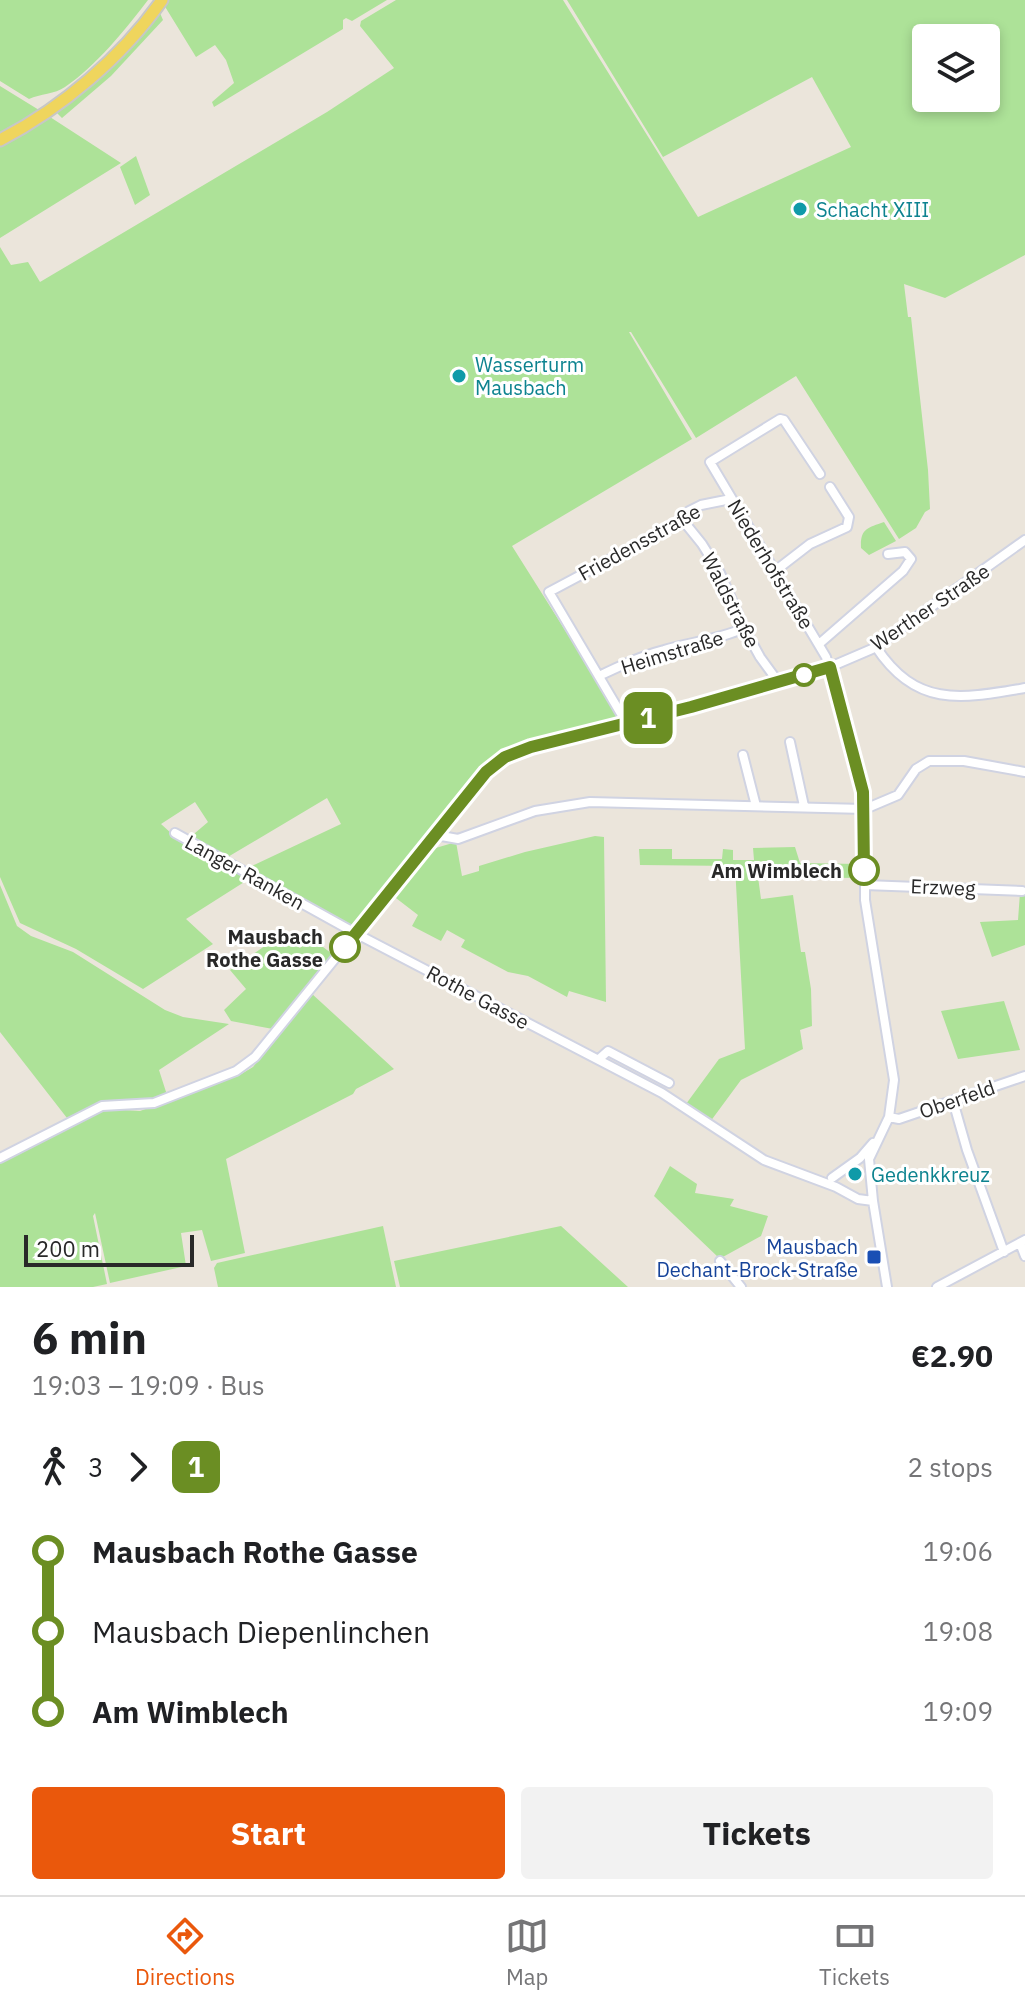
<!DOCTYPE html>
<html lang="en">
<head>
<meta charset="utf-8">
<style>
  :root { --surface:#fff; --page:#f2f2f2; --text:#202124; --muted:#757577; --line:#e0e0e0; --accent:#ea580c }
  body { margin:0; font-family:"IBM Plex Sans",sans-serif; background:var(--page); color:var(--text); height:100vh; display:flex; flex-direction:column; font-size:30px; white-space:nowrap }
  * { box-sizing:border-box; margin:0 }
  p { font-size:26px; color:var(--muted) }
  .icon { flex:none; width:44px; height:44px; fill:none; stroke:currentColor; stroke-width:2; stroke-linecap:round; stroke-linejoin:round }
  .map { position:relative; height:1287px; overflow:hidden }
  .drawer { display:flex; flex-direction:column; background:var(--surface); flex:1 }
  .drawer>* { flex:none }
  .badge { padding:0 16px; border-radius:12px; font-size:28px; line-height:52px }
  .fabs { position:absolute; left:912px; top:24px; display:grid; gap:16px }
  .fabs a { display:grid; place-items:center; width:88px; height:88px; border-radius:8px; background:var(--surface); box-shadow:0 4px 12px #0003; font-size:40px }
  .scale { position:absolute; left:24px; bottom:20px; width:170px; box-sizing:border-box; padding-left:8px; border:4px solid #292929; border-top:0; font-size:22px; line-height:28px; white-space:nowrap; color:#292929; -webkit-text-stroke:6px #fff; paint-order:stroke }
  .map>.badge { position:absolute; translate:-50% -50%; box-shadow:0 0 0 4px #fff }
  .legs { display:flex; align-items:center; gap:12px; height:88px; padding:0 32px; font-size:26px }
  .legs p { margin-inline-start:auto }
  .summary { display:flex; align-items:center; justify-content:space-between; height:136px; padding:0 32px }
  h1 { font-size:44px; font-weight:800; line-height:60px }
  .primary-button { display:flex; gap:16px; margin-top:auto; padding:16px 32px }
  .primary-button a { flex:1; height:92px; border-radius:8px; background:var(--accent); color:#fff; font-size:32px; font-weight:800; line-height:92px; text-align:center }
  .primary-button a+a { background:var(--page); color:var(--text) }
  ul { padding:0 32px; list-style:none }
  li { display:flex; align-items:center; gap:28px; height:80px; font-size:30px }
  li i { display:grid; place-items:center; width:12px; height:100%; margin:0 10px; background:currentColor }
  li i::after { content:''; width:20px; height:20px; margin:-10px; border:6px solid; border-radius:50%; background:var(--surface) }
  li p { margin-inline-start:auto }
  li:first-child i { background:linear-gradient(#0000 50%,currentColor 0) }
  li:last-child i { background:linear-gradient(currentColor 50%,#0000 0) }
  .tab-bar { display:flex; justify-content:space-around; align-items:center; height:112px; border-top:2px solid var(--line); background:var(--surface); font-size:22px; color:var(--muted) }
  .tab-bar a { display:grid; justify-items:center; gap:4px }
  .tab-bar .active { color:var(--accent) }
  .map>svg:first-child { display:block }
</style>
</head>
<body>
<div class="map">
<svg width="1025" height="1287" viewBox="0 0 1025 1287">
  <rect width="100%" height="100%" fill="#ebe5db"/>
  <path fill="#ade298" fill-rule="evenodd" d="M 0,0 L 148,0 C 126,29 95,67 65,87 C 55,94 40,94 29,99 L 0,81 Z
    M 167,0 L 387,0 L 352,21 L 346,18 L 343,20 L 343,29 L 214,107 L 212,102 L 234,83 L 226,60 L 215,45 L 196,57 L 164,5 Z
    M 396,0 L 563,0 L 698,217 L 851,147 L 812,77 L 663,157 L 567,0 L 1025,0 L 1025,255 L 945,298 L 904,284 L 908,317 L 911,317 L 928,470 L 930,509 L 925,512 L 916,528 L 899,539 L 796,376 L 696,438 L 631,332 L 629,332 L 692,439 L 512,546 L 621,719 L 519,746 L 492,762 L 468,788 L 355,930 L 241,871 L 341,824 L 327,798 L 221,861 L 188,839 L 208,822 L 195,802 L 161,824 L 183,844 L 249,879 L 186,919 L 213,944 L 143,989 L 76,949 L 20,923 L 0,877 L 0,247 L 11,265 L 28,262 L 40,282 L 327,112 L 394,68 L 360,26 L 361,21 ZM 926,38 L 986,38 L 986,98 L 926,98 Z
    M 160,13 L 163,20 L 111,76 L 62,118 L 57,113 L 107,71 Z
    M 0,86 L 39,110 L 37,114 L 0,136 Z
    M 50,117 L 121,163 L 0,238 L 0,147 Z
    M 136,156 L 150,195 L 135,205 L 120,167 Z
    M 884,522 L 896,541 L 869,555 L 861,548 C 860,529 867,528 884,522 Z
    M 595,836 L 604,837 L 606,1002 L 569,991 L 567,997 L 528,976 L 508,972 L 461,947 L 465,940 L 447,930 L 441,941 L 412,926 L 418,915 L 392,895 L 429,850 L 456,842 L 462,876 L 479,871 L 479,866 L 525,852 Z
    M 795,847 L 800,863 L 858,864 L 858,878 L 758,877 L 761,899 L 793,895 L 801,952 L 805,952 L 811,989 L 812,1026 L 800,1030 L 803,1049 L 741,1080 L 710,1122 L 686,1104 L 719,1059 L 745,1049 L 735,866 L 640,865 L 639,849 L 672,849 L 672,859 L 722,859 L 723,849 L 733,850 L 733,860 L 754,860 L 753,848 Z
    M 0,885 L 17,926 L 31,936 L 73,952 L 165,1010 L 183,1017 L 229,1024 L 159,1070 L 167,1095 L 141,1103 L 99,1103 L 67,1118 L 0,1032 Z
    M 1020,893 L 1025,893 L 1025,945 L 992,957 L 980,922 L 1018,920 Z
    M 276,934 L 300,948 L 311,938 L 335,956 L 273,1029 L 231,1021 L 224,1010 L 246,989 L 230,970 L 269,943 Z
    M 311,993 L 394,1069 L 356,1089 L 353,1094 L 226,1159 L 245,1253 L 211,1261 L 202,1230 L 181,1233 L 186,1266 L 110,1283 L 95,1213 L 93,1216 L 107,1284 L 93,1287 L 0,1287 L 0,1163 L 92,1113 L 108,1109 L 140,1111 L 238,1076 L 253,1067 Z
    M 1004,1001 L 1020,1050 L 958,1059 L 941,1011 Z
    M 670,1166 L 697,1184 L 695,1193 L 734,1199 L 730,1206 L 768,1216 L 761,1236 L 721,1258 L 718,1257 L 654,1196 Z
    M 383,1226 L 396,1287 L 218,1287 L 214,1268 L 217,1263 Z
    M 561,1226 L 628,1287 L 400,1287 L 394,1261 Z"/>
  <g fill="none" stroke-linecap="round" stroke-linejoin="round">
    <defs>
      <path id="minor" d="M 820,474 L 784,420 L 780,419 L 710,462 L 826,657 L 860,778 L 865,809 L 865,900 L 894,1080 L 889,1117 L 869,1159 L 873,1201 L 887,1287
        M 681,518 L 702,544 L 720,573 L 744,628 L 760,657 L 779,683
        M 775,571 L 810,544 L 847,527 L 849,517 L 830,487
        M 819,644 L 903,571 L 911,559 L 905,552 L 888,554
        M 876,647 C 916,708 961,699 1025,688
        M 599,676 C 620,666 641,656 664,650 C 691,642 718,640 744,628
        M 627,724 L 549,592 L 671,527 L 689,511 L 701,505 L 731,499
        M 790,742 L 804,806
        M 743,755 L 756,806
        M 175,833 L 357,934 L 662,1093 L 764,1160 L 836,1187 L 858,1199 L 873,1201
        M 436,835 L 458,839 L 535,811 L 590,802 L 865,809 L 898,795 L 916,769 L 929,761 L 964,761 L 1025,772
        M 865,885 L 1022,891
        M 599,1059 L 608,1051 L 669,1083
        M 953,1101 L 967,1150 L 1004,1252
        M 889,1117 L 899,1119 L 1025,1076
        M 0,1158 L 102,1106 L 154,1103 L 236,1071 L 255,1057 L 477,784 L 496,763 L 517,752 L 779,683 L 830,667 L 872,649 L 1025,540
        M 832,1178 L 860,1158 L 873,1143
        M 1020,1243 L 1025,1256
        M 720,1261 L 741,1287
        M 937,1287 L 1025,1240"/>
      <path id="major" d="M 0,140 C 62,108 122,57 162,0"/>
    </defs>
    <use href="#minor" stroke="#d0d3e2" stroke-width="12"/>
    <use href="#major" stroke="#c7c7c7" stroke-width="15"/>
    <use href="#minor" stroke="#fff" stroke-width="8"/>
    <use href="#major" stroke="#efd55d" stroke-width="11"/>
  </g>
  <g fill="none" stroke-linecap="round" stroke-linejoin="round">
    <defs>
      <path id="line-1" d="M 345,947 L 486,772 L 505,757 L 531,747 L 691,707 L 830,667 L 863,792 L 864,870"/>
    </defs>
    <use href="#line-1" stroke="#fff" stroke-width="18"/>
    <use href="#line-1" stroke="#6b8e23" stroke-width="12"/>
  </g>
  <g fill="#0f9aa8" stroke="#fff" stroke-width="3">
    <circle cx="800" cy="209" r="8"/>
    <circle cx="459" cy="376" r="8"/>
    <circle cx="855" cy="1174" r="8"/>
  </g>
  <g fill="#fff" stroke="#6b8e23" stroke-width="4">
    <circle cx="804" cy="675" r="10"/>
    <circle cx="864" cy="870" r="14"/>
    <circle cx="345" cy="947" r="14"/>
  </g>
  <rect fill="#1a4fb4" stroke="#fff" stroke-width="3" x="866" y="1249" width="16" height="16" rx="4"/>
  <g text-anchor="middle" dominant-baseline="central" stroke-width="6" stroke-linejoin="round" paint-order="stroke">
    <g font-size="20" fill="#0d838f" stroke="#fff" text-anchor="start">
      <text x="816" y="209">Schacht XIII</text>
      <text x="475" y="364">Wasserturm<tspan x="475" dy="23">Mausbach</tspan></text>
      <text x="871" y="1174">Gedenkkreuz</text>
    </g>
    <g font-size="20" fill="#292929" stroke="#fff">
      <text transform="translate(639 542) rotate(-29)">Friedensstraße</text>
      <text transform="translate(771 564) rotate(59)">Niederhofstraße</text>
      <text transform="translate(731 600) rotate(63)">Waldstraße</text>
      <text transform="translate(930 607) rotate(-34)">Werther Straße</text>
      <text transform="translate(672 652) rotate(-17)">Heimstraße</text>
      <text transform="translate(245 872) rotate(29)">Langer Ranken</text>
      <text transform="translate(943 887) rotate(2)">Erzweg</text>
      <text transform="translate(478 997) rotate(28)">Rothe Gasse</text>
      <text transform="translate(957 1099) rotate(-19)">Oberfeld</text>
    </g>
    <g font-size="20" font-weight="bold" fill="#292929" stroke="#fff" text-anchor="end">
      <text x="842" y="870">Am Wimblech</text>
      <text x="323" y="936">Mausbach<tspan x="323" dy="23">Rothe Gasse</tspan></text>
    </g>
    <g font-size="20" fill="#164399" stroke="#fff" text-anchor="end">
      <text x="858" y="1246">Mausbach<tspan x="858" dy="23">Dechant-Brock-Straße</tspan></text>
    </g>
  </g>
</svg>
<div class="fabs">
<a><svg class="icon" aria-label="layers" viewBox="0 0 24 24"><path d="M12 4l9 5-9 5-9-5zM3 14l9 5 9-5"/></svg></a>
</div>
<div class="scale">200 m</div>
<b class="badge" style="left:648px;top:718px;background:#6b8e23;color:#fff">1</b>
</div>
<section class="drawer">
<div class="summary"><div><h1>6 min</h1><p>19:03 – 19:09 · Bus</p></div><b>€2.90</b></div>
<div class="legs"><svg class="icon" aria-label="walk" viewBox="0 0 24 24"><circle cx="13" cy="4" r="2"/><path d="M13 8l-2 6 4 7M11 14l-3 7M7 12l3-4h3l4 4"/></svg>3<svg class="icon" aria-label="forward" viewBox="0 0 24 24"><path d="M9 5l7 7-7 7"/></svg><b class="badge" style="background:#6b8e23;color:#fff">1</b><p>2 stops</p></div>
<ul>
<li><i style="color:#6b8e23"></i><b>Mausbach Rothe Gasse</b><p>19:06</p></li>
<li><i style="color:#6b8e23"></i><span>Mausbach Diepenlinchen</span><p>19:08</p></li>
<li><i style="color:#6b8e23"></i><b>Am Wimblech</b><p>19:09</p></li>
</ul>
<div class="primary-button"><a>Start</a><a>Tickets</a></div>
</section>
<nav class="tab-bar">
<a class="active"><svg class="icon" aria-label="directions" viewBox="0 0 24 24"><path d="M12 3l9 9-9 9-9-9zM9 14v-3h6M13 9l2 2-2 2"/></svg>Directions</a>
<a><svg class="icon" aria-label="map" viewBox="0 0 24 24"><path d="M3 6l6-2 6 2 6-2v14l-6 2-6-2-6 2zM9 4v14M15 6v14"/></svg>Map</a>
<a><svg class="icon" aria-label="tickets" viewBox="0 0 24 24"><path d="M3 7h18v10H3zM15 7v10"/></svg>Tickets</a>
</nav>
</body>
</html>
